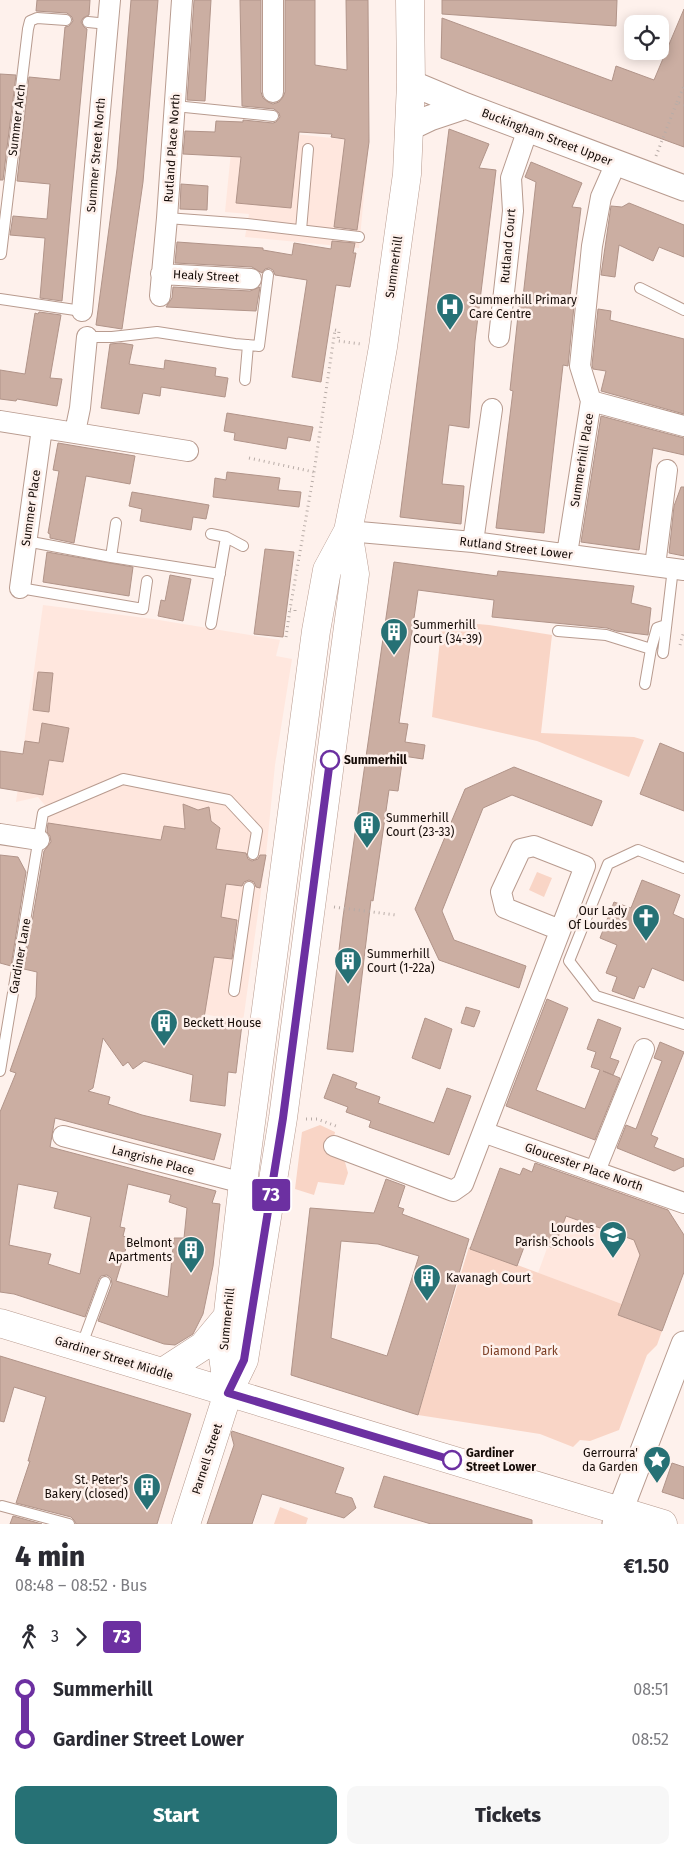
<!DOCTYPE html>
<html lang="en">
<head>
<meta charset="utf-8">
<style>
  :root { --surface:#fff; --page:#f7f7f7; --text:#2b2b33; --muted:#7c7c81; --accent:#267175 }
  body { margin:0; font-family:"Fira Sans",sans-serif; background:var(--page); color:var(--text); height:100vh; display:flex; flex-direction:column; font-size:19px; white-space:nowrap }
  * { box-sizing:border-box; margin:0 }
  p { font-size:16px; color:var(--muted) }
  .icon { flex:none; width:28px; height:28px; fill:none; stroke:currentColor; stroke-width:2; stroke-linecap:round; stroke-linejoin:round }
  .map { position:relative; height:1524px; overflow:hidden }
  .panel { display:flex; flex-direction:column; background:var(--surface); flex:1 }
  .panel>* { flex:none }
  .badge { padding:0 10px; border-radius:4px; font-size:18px; line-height:32px }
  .fabs { position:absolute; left:624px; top:15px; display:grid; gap:10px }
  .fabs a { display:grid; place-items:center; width:45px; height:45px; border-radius:10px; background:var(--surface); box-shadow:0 2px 12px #0003; font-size:25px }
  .map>.badge { position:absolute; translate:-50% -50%; box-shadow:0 0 0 2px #fff }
  .legs { display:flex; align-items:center; gap:8px; height:55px; padding:0 15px; font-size:16px }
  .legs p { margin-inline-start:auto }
  .head { display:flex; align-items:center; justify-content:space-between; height:85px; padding:0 15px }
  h1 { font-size:28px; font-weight:800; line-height:38px }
  .primary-button { display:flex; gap:10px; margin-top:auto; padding:10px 15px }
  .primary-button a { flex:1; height:58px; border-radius:10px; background:var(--accent); color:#fff; font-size:20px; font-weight:800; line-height:58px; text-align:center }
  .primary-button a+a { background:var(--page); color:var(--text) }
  ul { padding:0 15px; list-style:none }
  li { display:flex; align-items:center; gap:18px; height:50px; font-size:19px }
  li i { display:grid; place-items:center; width:8px; height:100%; margin:0 6px; background:currentColor }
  li i::after { content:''; width:12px; height:12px; margin:-6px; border:4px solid; border-radius:50%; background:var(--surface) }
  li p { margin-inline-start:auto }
  li:first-child i { background:linear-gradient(#0000 50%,currentColor 0) }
  li:last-child i { background:linear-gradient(currentColor 50%,#0000 0) }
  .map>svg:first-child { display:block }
</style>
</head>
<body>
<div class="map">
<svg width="684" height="1524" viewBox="0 0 684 1524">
  <rect width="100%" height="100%" fill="#fef1ec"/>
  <path fill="#ffe7de" d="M 234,122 L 281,127 L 285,133 L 369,142 L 359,248 L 245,237 L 249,214 L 225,212 Z
    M 43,605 L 153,619 L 280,640 L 276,656 L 292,659 L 275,765 L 266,855 L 243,1022 L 204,1014 L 25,969 L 48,823 L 49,810 L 38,797 L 16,802 Z
    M 574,1174 L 667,1208 L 684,1235 L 684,1272 L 662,1331 L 618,1315 L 622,1304 L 538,1273 Z"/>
  <path fill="#f9d5c6" d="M 442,621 L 489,625 L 552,635 L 541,733 L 634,737 L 644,740 L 629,777 L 537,741 L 432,717 Z
    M 537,872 L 552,878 L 544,897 L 529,890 Z
    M 320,1125 L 335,1132 L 331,1152 L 345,1162 L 348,1173 L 344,1185 L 318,1182 L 314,1195 L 295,1189 L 302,1132 Z
    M 469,1247 L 622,1304 L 618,1315 L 662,1331 L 657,1345 L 647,1355 L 619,1430 L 590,1441 L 580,1440 L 573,1447 L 540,1434 L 418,1415 Z
    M 280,1507 L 308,1518 L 306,1524 L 274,1524 Z"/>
  <path fill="#cbaea2" stroke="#b19489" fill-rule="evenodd" d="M 37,0 L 90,0 L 89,15 L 83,18 L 81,22 L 84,27 L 87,29 L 62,301 L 40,298 L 45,238 L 10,235 L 13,216 L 47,219 L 50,184 L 17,181 L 29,77 L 60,80 L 65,27 L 69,26 L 73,21 L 72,17 L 67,13 L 36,11 Z
    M 131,0 L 158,0 L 143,182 L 122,329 L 96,325 L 117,169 Z
    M 194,0 L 211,0 L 205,101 L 187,100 Z
    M 240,0 L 261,0 L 261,92 L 263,98 L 268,102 L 273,104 L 279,102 L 283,97 L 285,92 L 285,0 L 315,0 L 315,65 L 347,70 L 346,0 L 368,0 L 369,142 L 357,230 L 334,227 L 345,139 L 331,137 L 332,134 L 299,132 L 291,208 L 236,203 L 241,157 L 183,154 L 185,131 L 215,132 L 216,121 L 243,122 L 243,120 L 273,123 L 276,122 L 280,117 L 279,113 L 274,109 L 242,106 Z
    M 442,0 L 617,0 L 616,26 L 442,14 Z
    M 684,9 L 684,147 L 441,58 L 442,18 L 612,81 L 616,66 L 654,80 Z
    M 0,74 L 16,75 L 3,180 L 0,180 Z
    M 449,129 L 489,144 L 479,168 L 496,170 L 475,341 L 469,428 L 449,425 L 442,484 L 464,486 L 461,524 L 400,517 Z
    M 531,162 L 582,183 L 572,207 L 581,208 L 569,305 L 574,306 L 568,366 L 563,365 L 544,533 L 496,528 L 513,391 L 510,390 L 520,297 L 523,297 L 536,182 L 525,177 Z
    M 181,184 L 208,186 L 207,210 L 180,209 Z
    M 629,203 L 684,225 L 684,257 L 659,247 L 653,261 L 619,245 L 615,277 L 601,275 L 611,206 L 622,207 Z
    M 332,241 L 355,243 L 353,253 L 356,253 L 350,287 L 336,285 L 321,382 L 292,377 L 307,280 L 275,275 L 273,270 L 269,268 L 265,269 L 262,273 L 252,267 L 175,263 L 177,242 L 263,248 L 263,250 L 292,255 L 294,243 L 331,249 Z
    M 173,287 L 250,291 L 260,287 L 256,311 L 166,307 L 172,298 Z
    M 598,309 L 611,311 L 610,320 L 684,339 L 684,414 L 601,391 L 606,371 L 593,369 L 592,365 Z
    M 39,312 L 61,315 L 50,378 L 62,379 L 57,406 L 17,399 L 16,401 L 0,399 L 0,370 L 25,374 L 35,313 L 38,314 Z
    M 121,343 L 133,345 L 129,364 L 164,369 L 165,360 L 216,368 L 215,376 L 228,378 L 225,397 L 161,387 L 160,396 L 143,393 L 139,414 L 101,408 L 110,344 Z
    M 227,413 L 313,427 L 310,441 L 288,437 L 286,449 L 234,440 L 235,433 L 224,431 Z
    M 601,416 L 684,438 L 684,455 L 653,448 L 639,550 L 581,542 Z
    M 58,443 L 135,456 L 130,484 L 86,476 L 74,543 L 50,538 L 50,534 L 48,533 L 59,471 L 53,470 Z
    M 227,472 L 280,478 L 278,490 L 301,492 L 299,507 L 213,497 L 215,478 L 226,480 Z
    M 681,487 L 684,487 L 684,556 L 669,553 L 674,506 Z
    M 132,492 L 209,505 L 206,519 L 193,517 L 191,530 L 140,521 L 142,509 L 129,506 Z
    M 265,549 L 294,552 L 283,637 L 254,634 Z
    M 47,552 L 133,567 L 129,596 L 43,582 Z
    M 394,562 L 497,576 L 498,571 L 634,586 L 631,603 L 651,608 L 648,635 L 616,631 L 607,628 L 492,617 L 494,600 L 418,590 L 399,723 L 408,724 L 405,742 L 425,745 L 423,759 L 403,756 L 398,791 L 389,790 L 373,901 L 371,900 L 353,1052 L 327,1049 L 343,917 Z
    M 170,575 L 191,579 L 183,621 L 158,616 L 161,600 L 165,601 Z
    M 38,672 L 53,673 L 49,712 L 33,710 Z
    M 42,723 L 69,728 L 63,762 L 49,760 L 43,795 L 0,788 L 0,751 L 23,754 L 25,741 L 39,743 Z
    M 660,743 L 684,753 L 684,811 L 640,794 Z
    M 514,767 L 602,801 L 592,826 L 512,795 L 483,808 L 442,911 L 454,940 L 526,966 L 519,988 L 439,960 L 415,909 L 465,789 Z
    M 183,804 L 198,810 L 209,807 L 211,821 L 220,828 L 216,849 L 246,853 L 248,859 L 252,861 L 258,859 L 260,855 L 266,855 L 260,888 L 256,887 L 254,882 L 249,880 L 244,882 L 242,886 L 226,884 L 221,917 L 237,920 L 232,959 L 214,957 L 204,1018 L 242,1024 L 236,1073 L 228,1072 L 225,1106 L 190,1101 L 193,1075 L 144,1061 L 133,1069 L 128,1062 L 123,1066 L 103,1038 L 93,1088 L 88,1091 L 110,1097 L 108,1104 L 142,1115 L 221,1134 L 214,1160 L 55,1118 L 50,1147 L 216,1191 L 212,1203 L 220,1204 L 213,1266 L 203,1314 L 193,1334 L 175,1345 L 164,1344 L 98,1321 L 112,1284 L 111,1278 L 107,1275 L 101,1276 L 99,1279 L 85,1317 L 14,1294 L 0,1292 L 0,1112 L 16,1073 L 10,1071 L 36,997 L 37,972 L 24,969 L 44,851 L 51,842 L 50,836 L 47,832 L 48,823 L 161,840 L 164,826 L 185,829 ZM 18,1184 L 58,1192 L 54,1208 L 91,1217 L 80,1274 L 48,1264 L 51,1254 L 9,1245 ZM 128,1184 L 171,1195 L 169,1202 L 187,1208 L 184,1238 L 174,1238 L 168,1297 L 116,1281 L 129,1238 L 123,1236 L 125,1228 L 120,1227 Z
    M 0,855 L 18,857 L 26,872 L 11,966 L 0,963 Z
    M 642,880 L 680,895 L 673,914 L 684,919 L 684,981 L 652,968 L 644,988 L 639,986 L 634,999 L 612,991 L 617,977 L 606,973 L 617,945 L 600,938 L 614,902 L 631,908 Z
    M 547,999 L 568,1008 L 536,1090 L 585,1109 L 600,1070 L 591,1067 L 596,1052 L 587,1049 L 598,1019 L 621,1028 L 610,1058 L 619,1061 L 613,1075 L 603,1071 L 620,1078 L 595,1140 L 506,1106 Z
    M 466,1007 L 480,1011 L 474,1027 L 461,1023 Z
    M 425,1018 L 452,1029 L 440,1069 L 412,1058 Z
    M 660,1042 L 684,1052 L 651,1135 L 658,1138 L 654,1147 L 684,1159 L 684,1166 L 674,1171 L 617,1148 L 626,1125 L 636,1129 L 662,1061 L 654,1058 Z
    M 333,1074 L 357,1083 L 355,1088 L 380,1097 L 378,1103 L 434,1123 L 447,1088 L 471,1096 L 449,1155 L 369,1127 L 371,1121 L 346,1112 L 348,1107 L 324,1098 Z
    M 535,1163 L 668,1210 L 684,1235 L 684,1272 L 662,1331 L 618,1315 L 640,1255 L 634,1240 L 566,1216 L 554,1248 L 527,1239 L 517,1266 L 470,1249 L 500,1168 L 520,1175 L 523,1168 L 532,1172 Z
    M 386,1179 L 405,1186 L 398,1207 L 404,1209 L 402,1214 L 469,1239 L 418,1415 L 291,1375 L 310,1208 L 374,1213 ZM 341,1241 L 378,1244 L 419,1256 L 387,1356 L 331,1338 Z
    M 0,1356 L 191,1414 L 157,1524 L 76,1524 L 74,1520 L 71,1517 L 16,1503 L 30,1461 L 28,1461 L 46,1397 L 14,1387 L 4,1422 L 0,1421 Z
    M 232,1431 L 344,1468 L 335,1493 L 352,1498 L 356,1508 L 344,1518 L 262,1494 L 252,1524 L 207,1524 L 234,1445 L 231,1434 Z
    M 672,1463 L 684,1467 L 684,1499 L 662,1492 Z
    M 384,1476 L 532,1520 L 532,1524 L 431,1524 L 374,1507 Z
    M 13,1516 L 42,1524 L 10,1524 Z"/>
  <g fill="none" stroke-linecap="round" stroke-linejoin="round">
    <defs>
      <path id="service" d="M 88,22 L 108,24
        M 175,106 L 273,116
        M 167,218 L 247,224 L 359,237
        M 301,230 L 308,149
        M 1,254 L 28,29 L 30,21 L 37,18 L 66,20
        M 640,288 L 684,310
        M 0,299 L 82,311
        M 87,337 L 112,337 L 157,332 L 235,344 L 259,346 L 268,275
        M 245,380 L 248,345
        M 211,534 L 226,537 L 243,546
        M 26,541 L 111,557 L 220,574
        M 111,557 L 116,523
        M 20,588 L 143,609 L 147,581
        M 211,624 L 226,537
        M 558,631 L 606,635 L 651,649
        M 663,653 L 673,568
        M 645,684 L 651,649 L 657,628 L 666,625
        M 684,868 L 638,850 L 608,864 L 569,961 L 596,996 L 684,1024
        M 234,991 L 249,887
        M 0,1071 L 43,813 L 123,779 L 228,800 L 257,831 L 253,854
        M 81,1347 L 105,1282
        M 2,1506 L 69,1524"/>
      <path id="minor" d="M 273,0 L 273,92
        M 161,274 L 251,279
        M 160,296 L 167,218 L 182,0
        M 82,311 L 110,0
        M 499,337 L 513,211 L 511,178 L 528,129
        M 591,401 L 684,426
        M 0,421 L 188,451
        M 75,432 L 80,408 L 87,337
        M 348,531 L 473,542 L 684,570
        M 473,542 L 492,409
        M 567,554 L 591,401 L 580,366 L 592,246 L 601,197 L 616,163
        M 655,566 L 667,470
        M 20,588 L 42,428
        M 0,834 L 39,840
        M 483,1132 L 684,1203
        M 63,1136 L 243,1183
        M 334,1146 L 453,1191 L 463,1184 L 585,866 L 534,846 L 521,849 L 501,892 L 505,908 L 560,930
        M 595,1171 L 644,1049"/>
      <path id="tertiary" d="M 411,83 L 466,106 L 684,188
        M 409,128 L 430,118 L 466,106
        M 615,1524 L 684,1344"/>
      <path id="secondary" d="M 0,1323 L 663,1524
        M 163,1372 L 203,1346 L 228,1316
        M 228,1393 L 223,1356 L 243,1183 L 316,631 L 327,570 L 348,531 L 367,437 L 383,347 L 407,174 L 411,83 L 410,0
        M 186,1524 L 228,1393 L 244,1360 L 283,1118 L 355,574 L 348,531"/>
    </defs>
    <use href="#service" stroke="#b89b8f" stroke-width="12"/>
    <use href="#minor" stroke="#b89b8f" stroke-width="22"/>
    <use href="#tertiary" stroke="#b89b8f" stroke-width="27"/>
    <use href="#secondary" stroke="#b89b8f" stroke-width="29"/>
    <path stroke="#b8aca7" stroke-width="3" stroke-dasharray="1 4" stroke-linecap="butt" d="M 677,102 L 684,86
      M 656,156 L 677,102 L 684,105
      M 335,330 L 339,331 L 338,341 L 361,344
      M 249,458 L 314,472
      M 295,611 L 295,610 L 290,609 L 314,472 L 335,330
      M 286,637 L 290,609
      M 680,645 L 684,631
      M 334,907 L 396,915
      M 306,1119 L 317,1119 L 336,1126"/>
    <use href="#service" stroke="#fff" stroke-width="10"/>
    <use href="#minor" stroke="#fff" stroke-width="20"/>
    <use href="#tertiary" stroke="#fff" stroke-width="25"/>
    <use href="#secondary" stroke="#fff" stroke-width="28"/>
  </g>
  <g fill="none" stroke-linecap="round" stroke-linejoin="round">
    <defs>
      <path id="line-1" d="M 330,760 L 283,1118 L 244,1360 L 228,1393 L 452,1460"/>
    </defs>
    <use href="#line-1" stroke="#fff" stroke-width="11"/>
    <use href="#line-1" stroke="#6c30a1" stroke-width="8"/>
  </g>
  <defs>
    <symbol id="hospital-pin" viewBox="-11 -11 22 30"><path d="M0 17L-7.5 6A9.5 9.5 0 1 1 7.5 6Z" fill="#267175" stroke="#fef1ec"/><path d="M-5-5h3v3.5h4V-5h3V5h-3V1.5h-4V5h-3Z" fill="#fff"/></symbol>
    <symbol id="building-pin" viewBox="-11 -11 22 30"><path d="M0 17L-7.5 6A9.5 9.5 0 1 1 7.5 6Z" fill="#267175" stroke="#fef1ec"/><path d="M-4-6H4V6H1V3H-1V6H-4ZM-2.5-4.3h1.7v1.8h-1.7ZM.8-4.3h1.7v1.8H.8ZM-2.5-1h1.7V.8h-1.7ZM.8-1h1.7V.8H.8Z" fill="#fff"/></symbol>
    <symbol id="church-pin" viewBox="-11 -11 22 30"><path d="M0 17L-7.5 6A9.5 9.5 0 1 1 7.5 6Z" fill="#267175" stroke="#fef1ec"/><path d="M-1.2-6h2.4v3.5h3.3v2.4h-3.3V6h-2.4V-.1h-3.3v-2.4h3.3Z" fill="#fff"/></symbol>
    <symbol id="school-pin" viewBox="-11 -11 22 30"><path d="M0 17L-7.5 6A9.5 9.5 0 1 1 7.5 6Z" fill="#267175" stroke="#fef1ec"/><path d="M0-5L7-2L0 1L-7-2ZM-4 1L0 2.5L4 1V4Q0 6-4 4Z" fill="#fff"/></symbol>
    <symbol id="sight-pin" viewBox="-11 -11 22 30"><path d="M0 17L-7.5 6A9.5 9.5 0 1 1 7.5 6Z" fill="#267175" stroke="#fef1ec"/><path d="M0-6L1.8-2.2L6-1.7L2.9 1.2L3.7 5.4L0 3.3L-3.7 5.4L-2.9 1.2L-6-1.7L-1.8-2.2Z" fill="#fff"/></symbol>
  </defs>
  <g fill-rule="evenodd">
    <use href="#hospital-pin" x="434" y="291" width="32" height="43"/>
    <use href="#building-pin" x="378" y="616" width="32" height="43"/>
    <use href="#building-pin" x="351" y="809" width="32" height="43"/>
    <use href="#church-pin" x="630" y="902" width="32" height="43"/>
    <use href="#building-pin" x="332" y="945" width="32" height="43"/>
    <use href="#building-pin" x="148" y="1007" width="32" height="43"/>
    <use href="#school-pin" x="597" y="1219" width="32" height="43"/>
    <use href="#building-pin" x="175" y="1234" width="32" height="43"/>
    <use href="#building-pin" x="411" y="1262" width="32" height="43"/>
    <use href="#sight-pin" x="641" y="1444" width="32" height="43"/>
    <use href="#building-pin" x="131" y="1471" width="32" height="43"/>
  </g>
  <g fill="#fff" stroke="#6c30a1" stroke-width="2.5">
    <circle cx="330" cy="760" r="9"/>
    <circle cx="452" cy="1460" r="9"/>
  </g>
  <g text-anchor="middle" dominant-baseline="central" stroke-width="5" stroke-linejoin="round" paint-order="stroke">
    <g font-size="12" fill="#150b07" stroke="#fef1ec">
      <text transform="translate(17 120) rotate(-83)">Summer Arch</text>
      <text transform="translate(547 137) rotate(21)">Buckingham Street Upper</text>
      <text transform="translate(172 148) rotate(-86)">Rutland Place North</text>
      <text transform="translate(96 155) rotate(-85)">Summer Street North</text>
      <text transform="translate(508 246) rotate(-85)">Rutland Court</text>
      <text transform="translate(394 267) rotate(-82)">Summerhill</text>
      <text transform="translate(206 276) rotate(3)">Healy Street</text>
      <text transform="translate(582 460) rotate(-81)">Summerhill Place</text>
      <text transform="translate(31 508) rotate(-82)">Summer Place</text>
      <text transform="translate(516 548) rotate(7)">Rutland Street Lower</text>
      <text transform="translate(20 956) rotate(-80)">Gardiner Lane</text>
      <text transform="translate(153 1160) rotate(15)">Langrishe Place</text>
      <text transform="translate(584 1167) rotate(19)">Gloucester Place North</text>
      <text transform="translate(227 1319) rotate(-84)">Summerhill</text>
      <text transform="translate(114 1358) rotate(17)">Gardiner Street Middle</text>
      <text transform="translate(207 1459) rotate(-72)">Parnell Street</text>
    </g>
    <g font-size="12" fill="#150b07" stroke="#fef1ec" text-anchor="start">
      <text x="469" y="300">Summerhill Primary<tspan x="469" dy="14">Care Centre</tspan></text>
      <text x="413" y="625">Summerhill<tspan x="413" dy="14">Court (34-39)</tspan></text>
      <text x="386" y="818">Summerhill<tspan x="386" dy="14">Court (23-33)</tspan></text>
      <text x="627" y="911" text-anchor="end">Our Lady<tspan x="627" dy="14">Of Lourdes</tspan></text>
      <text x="367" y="954">Summerhill<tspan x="367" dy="14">Court (1-22a)</tspan></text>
      <text x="183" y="1023">Beckett House</text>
      <text x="594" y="1228" text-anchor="end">Lourdes<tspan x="594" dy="14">Parish Schools</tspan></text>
      <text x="172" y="1243" text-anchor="end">Belmont<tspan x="172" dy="14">Apartments</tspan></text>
      <text x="446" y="1278">Kavanagh Court</text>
      <text x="638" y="1453" text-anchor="end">Gerrourra'<tspan x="638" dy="14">da Garden</tspan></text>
      <text x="128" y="1480" text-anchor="end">St. Peter's<tspan x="128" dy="14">Bakery (closed)</tspan></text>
    </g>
    <g font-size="12" font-weight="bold" fill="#150b07" stroke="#fef1ec" text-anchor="start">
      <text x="344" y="760">Summerhill</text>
      <text x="466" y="1453">Gardiner<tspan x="466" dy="14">Street Lower</tspan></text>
    </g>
    <g font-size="12" fill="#7d3f25" stroke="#fef1ec">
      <text x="520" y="1351">Diamond Park</text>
    </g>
  </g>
</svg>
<div class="fabs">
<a><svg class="icon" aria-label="locate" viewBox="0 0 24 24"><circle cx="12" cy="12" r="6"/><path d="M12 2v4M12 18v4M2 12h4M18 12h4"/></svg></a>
</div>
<b class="badge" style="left:271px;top:1195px;background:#6c30a1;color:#fff">73</b>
</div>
<section class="panel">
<div class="head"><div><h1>4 min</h1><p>08:48 – 08:52 · Bus</p></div><b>€1.50</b></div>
<div class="legs"><svg class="icon" aria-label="walk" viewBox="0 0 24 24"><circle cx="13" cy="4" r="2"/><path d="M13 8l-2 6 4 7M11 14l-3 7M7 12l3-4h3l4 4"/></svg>3<svg class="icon" aria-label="forward" viewBox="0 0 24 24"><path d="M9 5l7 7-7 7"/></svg><b class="badge" style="background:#6c30a1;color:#fff">73</b></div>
<ul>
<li><i style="color:#6c30a1"></i><b>Summerhill</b><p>08:51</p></li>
<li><i style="color:#6c30a1"></i><b>Gardiner Street Lower</b><p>08:52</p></li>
</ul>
<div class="primary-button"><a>Start</a><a>Tickets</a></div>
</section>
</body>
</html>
